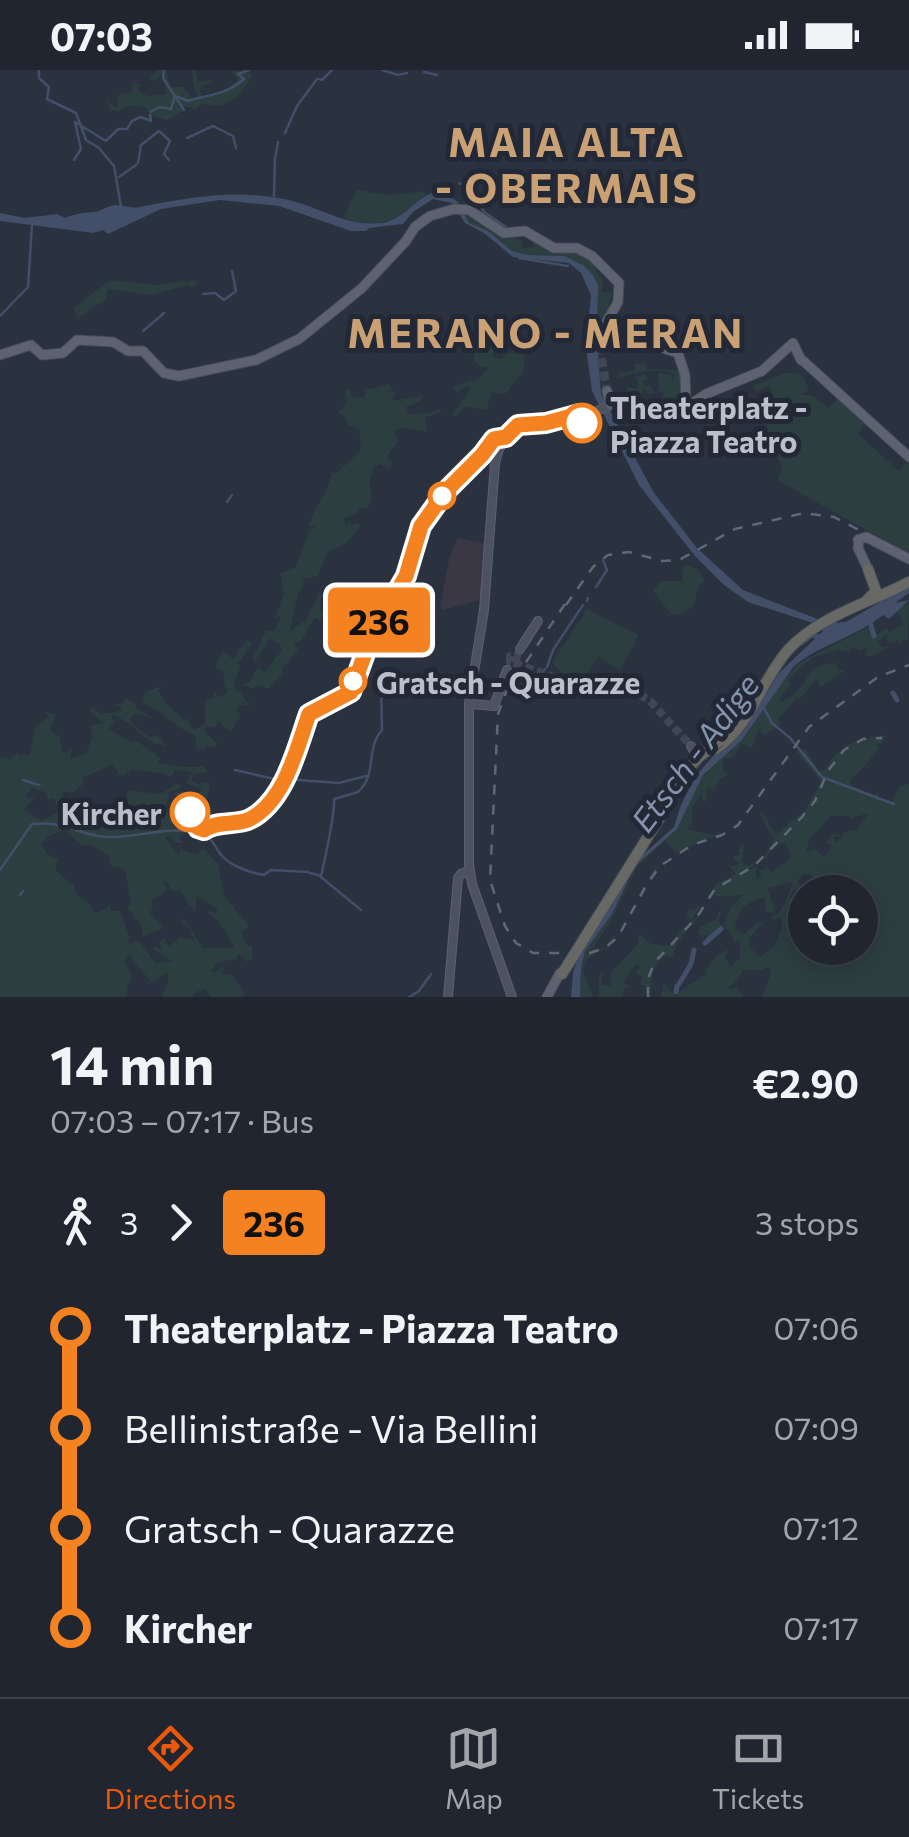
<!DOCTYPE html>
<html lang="en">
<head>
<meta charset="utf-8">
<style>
  :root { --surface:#20252f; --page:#282d37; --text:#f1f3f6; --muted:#a2a5aa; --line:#3d424b; --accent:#ea580c }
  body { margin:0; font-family:Commissioner,sans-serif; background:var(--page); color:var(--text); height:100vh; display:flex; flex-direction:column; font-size:38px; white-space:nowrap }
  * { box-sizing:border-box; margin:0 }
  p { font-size:32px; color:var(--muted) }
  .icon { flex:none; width:55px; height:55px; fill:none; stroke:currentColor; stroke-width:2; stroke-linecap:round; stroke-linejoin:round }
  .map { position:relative; height:927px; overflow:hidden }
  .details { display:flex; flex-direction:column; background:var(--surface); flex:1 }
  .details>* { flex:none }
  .badge { padding:0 20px; border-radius:8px; font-size:35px; line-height:65px }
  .tools { position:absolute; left:788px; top:805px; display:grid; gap:20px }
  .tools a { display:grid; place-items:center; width:90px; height:90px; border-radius:50%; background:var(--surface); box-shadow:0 5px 25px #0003,0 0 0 2px var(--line); font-size:50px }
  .map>.badge { position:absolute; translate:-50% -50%; box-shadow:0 0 0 5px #fff }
  .legs { display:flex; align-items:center; gap:15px; height:110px; padding:0 50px; font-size:32px }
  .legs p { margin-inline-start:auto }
  .summary { display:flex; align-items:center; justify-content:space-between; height:170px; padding:0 50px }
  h1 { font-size:55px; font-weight:700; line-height:75px }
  ul { padding:0 50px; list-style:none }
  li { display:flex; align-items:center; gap:35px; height:100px; font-size:38px }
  li i { display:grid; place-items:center; width:15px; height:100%; margin:0 12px; background:currentColor }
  li i::after { content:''; width:25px; height:25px; margin:-12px; border:8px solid; border-radius:50%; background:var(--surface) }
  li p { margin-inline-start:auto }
  li:first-child i { background:linear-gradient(#0000 50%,currentColor 0) }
  li:last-child i { background:linear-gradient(currentColor 50%,#0000 0) }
  .status { display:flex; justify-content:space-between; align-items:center; height:70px; padding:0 50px; background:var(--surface); direction:ltr }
  .status svg { height:28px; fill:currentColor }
  .dock { display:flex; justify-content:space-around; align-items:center; height:140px; border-top:2px solid var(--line); background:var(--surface); font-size:28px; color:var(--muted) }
  .dock a { display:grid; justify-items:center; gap:5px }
  .dock .selected { color:var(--accent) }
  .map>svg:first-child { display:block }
</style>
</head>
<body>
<div class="status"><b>07:03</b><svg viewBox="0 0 49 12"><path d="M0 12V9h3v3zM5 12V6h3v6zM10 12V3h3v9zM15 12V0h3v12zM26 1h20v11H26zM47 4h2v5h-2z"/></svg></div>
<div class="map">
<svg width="909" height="927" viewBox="0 0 909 927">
  <rect width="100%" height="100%" fill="#2a313f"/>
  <path fill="#3a3844" d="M 458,468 L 488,474 L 484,529 L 443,540 L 440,536 L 450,485 Z"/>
  <path fill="#2d3e41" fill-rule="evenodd" d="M 159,0 L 166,0 L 170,17 L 183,17 L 193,29 L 198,24 L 194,19 L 192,0 L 196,0 L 198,12 L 211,10 L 213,12 L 199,18 L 203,28 L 222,24 L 239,9 L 230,0 L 251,3 L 251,7 C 244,24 223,43 202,33 L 196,39 L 182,36 L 182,41 L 168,50 L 152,46 L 145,37 L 127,36 L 117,42 L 109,38 L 107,30 L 117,38 L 118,25 L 132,22 L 132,14 L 141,14 L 137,20 L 148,26 L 166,24 L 166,13 L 162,3 L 155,12 L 149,8 Z
    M 356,120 L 388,125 L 425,121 L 426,125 C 397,148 384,161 344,148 Z
    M 461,141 L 522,172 L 522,179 L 534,176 L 532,168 L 589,188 L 603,212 L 602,222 L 612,223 L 608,235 L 613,237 L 603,254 L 597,253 L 598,215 L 564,186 L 527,185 L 512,181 L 488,161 L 469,153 Z
    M 110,210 L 155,215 L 195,210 L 197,214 L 192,218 L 189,215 L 150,225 L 108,219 L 106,229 L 78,248 L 73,238 Z
    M 480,258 L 483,258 L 484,277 L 493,276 L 495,267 L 502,268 L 503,281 L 495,278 L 492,287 L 501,289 L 507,283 L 525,284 L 523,302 L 505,324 L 492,323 L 486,340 L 466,337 L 454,347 L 452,345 L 470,319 L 466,316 L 457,323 L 453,316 L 477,309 L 488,299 L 487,296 L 481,298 L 472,288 L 480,275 Z
    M 646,293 L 647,299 L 682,301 L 683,331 L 679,334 L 657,333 L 667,330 L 662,326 L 664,322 L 647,324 L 644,319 L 640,324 L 629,325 L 627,317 L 636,319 L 638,311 L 634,307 L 646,304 L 648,310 L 643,311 L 645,316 L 649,315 L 654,322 L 659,320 L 658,303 L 672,305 L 673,316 L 674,304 C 655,297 638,302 619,308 L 618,303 L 635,301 L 635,294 Z
    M 785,303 L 798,303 L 805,309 L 808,321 L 798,324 L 813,326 L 829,338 L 839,327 L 867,352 L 858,364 L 899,401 L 909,391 L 909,484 L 777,410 L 783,398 L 773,379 L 766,352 L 784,329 L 775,331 L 769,316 L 756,322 L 754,315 Z
    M 389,314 L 395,324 L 392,331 L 422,326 L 420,332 L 406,337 L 408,344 L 429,343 L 444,338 L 438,343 L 425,348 L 427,362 L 406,358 L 394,361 L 399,370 L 387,386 L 393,392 L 389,399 L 380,394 L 375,396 L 369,412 L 372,429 L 367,439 L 362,437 L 354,445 L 344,448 L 346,456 L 350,450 L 352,456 L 356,453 L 361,455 L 347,473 L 327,483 L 318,506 L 303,509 L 303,519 L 298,523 L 290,561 L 306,550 L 318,525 L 322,525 L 320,538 L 324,543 L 320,550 L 315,548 L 300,572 L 294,573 L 298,580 L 281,600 L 284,603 L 268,619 L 259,615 L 253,619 L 243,615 L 249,612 L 258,597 L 264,603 L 282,580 L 280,574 L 270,569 L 255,591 L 252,590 L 266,560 L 274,561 L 282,545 L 275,548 L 284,524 L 280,504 L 273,506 L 295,498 L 308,464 L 316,456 L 309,456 C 314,435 327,427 332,403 L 337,403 L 361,380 L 359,359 L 348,355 L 342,344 L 337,345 L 348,330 L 344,322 L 350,320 L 352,328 L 364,327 L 366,320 Z
    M 686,495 L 697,499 L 705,511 L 697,519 L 695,535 L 681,545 L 671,544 L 653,521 L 662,511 L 682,511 L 683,496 Z
    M 909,530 L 905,534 L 909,534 L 908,570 L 903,570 L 902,575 L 896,569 L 895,573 L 887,572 L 887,565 L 877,572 L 882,577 L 891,576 L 872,586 L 865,586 L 868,577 L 859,581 L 853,577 L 847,582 L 839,580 L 812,588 L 788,609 L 791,614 L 779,628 L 782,632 C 789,627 798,622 803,614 C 814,597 815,594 838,593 L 836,598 L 846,600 L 820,617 L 817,609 L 799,630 L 797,628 L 778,649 L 781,654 L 765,665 L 758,660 L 752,678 L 741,674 L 734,687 L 723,690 L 723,702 L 729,704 L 719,710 L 714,719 L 707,717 L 706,732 L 702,731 L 702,717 L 700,726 L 692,736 L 692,753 L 686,759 L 718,766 C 695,773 670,783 655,801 C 631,828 628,866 594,882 L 613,874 L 586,889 L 583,901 L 593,927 L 580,927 L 581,897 L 585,881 L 612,844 L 638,793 L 677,759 L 703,705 L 741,671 L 772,624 L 798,593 L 869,557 L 874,566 L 886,558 L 890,562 L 904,554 L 895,540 ZM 665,771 L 676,783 L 654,799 L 613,871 L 602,878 L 592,879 L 611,851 L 637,797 Z
    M 587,539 L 639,565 L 620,600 L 598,587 L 590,600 L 582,606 L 573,601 L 568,609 L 552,593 Z
    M 247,570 L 252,574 L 238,593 L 241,595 L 233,616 L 238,622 L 244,622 L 242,626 L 251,635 L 244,635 L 244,631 L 237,639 L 240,645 L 231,662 L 218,651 L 215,658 L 205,656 L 204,661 L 218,674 L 213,678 L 205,677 L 206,681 L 196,677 L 196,666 C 176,659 164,641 142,633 L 145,622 L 164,615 L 158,620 L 164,631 L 184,650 L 190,648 L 188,652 L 195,660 L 205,654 L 205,631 L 214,628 L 214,620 L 218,628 L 227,622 L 223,609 L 225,602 L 217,599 L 215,595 L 223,581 L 233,589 Z
    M 124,628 L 134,632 L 136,638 L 153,648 L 136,644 L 131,647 L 131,652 L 149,667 L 157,665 L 168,677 C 141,673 134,650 111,645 L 114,652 L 109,659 L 133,673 L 137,671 L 161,688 L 157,693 C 171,695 192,699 204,696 L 208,702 L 193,705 L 192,711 L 200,714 L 210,712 L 207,729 L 197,733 L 176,726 L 175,723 L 182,721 L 197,726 L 202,719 L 185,713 L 193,702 L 176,700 L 169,708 L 164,704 L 132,699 L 122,707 L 112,695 L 84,707 L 83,714 L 73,723 L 63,722 L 61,729 L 78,733 L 57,734 L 53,728 L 48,729 L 47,723 L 32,718 L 25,727 L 35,728 L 24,739 L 41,750 C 50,748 55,739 64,746 L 57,755 L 80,753 L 80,742 L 84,748 L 101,735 L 103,741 L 112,733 L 112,740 L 121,744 L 128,720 L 161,724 L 177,713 L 183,717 L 167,723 L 169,725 L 166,738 L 174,757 L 182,759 L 184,756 L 177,744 L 186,753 L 185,763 L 179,768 L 183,773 L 176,773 L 168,765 L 165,768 L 179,785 L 181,780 L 197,785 L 203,778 L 218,794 L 225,828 L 248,854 L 248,858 L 241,861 L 245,874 L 252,876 L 252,889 L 247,892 L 239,884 L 236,889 L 216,893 L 211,902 L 216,902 L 222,896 L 224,899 L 222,903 L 232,905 L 245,923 L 241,927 L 211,927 L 205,919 L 195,922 L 191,927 L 161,927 L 168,914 L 168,902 L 152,913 L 129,885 L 124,890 L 132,907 L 127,917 L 127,927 L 0,927 L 0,687 L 10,689 L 18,682 L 20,687 L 23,684 L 30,685 L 35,657 L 49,646 L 45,642 L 56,644 L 50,660 L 60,667 L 62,682 L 66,683 L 72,678 L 70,689 L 86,683 L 92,668 L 90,656 L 104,653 L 89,641 L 94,637 L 100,644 L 122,641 L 120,636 L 111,637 L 124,632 ZM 64,760 L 82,775 L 91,775 L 109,786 L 111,796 L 125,799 L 131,833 L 127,837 L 141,855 L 143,867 L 164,858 L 149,843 L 153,838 L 151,831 L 168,819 L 161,810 L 169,814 L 172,821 L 181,821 L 188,834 L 196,840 L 197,822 L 198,827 L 218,839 L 215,844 L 210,840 L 207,843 L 218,850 L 235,878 L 203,878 L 184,849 L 180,850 L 189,859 L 194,870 L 180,867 L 169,876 L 164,868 L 158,873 L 162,876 L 161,881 L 157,877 L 151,878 L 173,892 L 155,893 L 138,870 L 128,874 L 129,866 L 120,841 L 111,841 L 111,834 L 98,843 L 93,841 L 90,834 L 77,825 L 73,815 L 55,800 L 58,789 L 47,784 L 41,775 L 47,767 Z
    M 886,665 L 882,673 L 876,674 L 879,678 C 872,687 860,703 851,709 L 850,715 L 874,725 L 878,722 L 879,728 L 892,732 L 899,716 L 909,714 L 909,927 L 762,927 L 771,903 L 769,896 L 764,900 L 744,900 L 728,919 L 736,918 L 744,927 L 661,927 L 664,912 L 676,927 C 683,915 696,913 706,904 L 705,901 L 716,886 L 728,879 L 725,887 L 730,897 L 740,888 L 740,870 L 733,873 L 733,866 L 724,857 L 707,871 L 707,862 L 703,868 L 698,862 L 700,857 L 716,849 L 719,841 L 722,841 L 718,851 L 723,856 L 731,837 L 742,825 L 718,827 L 711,823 L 691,850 L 687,846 L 687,841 L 696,839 L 698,835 L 700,839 L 715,815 L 736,804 L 729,796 L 739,795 L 733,787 L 740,784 L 738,781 L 744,773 L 742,793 L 748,796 L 760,789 L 748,800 L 758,796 L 755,800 L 757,809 L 761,806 L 760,801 L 766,797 L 772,802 L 792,786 L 784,772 L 770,781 L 766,790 L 762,789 L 774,770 L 759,742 L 764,744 L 776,765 L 806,739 L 821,711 L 797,683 L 785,699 L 798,680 L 805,678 L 818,700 L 824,701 C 838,674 859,669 886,665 ZM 870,743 L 854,762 L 854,759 L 845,762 L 837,773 L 833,767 L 841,766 L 839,764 L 830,766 L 826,773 L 832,776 L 823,787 L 816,779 L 806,782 L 809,770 L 831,746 L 849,746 L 852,752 L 852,748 ZM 805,803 L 812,806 L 815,815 L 810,822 L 860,822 L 860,878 L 805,878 L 805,826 L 798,828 L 795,824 L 793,830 L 790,827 L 794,819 L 800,823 L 803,820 L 798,810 ZM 793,812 C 784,831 786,839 770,848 L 774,851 L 779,847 L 783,853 L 775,875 L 760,887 L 749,876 L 749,869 L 764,851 L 756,853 L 744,864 L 735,858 C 737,840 746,832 764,828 L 767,843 L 776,841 L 767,818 Z
    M 701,843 C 692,857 674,871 673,887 L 666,886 C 651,894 651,911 651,927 L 647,927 L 645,916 L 641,915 L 642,907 L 636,903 L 640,896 L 636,894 L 623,913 L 632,917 L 624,918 L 623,927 L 599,927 L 599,908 L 604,899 L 601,914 L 610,916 L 612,901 L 638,874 L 639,863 L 651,874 L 668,876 L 658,889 L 681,860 Z"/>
  <path fill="#434f68" d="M 432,123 L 445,124 L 458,132 L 469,153 L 488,161 L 512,181 L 527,185 L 564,186 L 583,195 L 592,204 L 598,215 L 597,271 L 601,324 L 654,423 L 697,478 L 743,520 L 828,553 L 846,552 L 909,515 L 909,523 L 895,533 L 909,530 L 889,549 L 883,545 C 854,568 821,574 794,596 L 741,671 L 703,705 L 677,759 L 635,796 L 612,844 L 585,881 L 581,897 L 580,927 L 571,927 L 573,903 L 581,878 L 612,836 L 618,819 L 639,788 L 674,757 L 681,735 L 695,707 L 713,686 L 743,662 L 779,603 L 823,561 L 822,556 L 748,532 L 724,515 L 695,486 L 639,415 L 592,321 L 586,278 L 591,225 L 581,203 L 569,193 L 513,187 L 484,163 L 465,153 L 452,133 L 433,129 L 413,142 L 403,154 L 369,158 L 366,161 L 351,161 L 279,136 L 220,130 L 161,139 L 108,164 L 103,160 L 93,163 L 0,151 L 0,143 L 25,148 L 57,144 L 65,148 C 77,143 83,143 94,142 C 102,141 108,135 116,135 C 124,135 131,139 139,137 C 190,128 231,119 284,129 C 316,135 346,157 380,153 C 403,151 413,130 432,123 Z"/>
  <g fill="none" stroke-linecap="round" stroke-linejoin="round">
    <path stroke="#434f68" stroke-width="2.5" d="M 39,0 L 39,8 L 49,17 L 47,29 L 76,43 L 86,70 L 99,78 L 114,96 L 121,137
      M 164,0 L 163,8 L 184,40
      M 382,0 L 398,5 L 407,3
      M 424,2 L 437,5
      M 319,9 L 322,10 L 332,0
      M 150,42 L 160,37 L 171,39 L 175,26 L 188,31 C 209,24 224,26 244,9 L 238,4 L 249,0
      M 285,63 L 297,36 L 317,9
      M 187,68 L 213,56 L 233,66 L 236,78
      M 276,85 L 278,72
      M 74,90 L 81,79 L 75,52 L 106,71 L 118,59 L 127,59 L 132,51 L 141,47 L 151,51 L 150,45
      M 138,93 L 141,75 L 159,61 L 170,71 L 164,84 L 169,90
      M 119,107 L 136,95
      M 459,113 L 470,118 L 484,142 L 506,157
      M 274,126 L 275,87
      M 519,188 L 568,196
      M 203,224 L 215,223 L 224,230 L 236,221 L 232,201
      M 0,246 L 28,217 L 32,155
      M 143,261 L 164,243
      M 227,432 L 232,425
      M 596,517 L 607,500 L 603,490
      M 587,531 L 588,528
      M 547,597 L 553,580 L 583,535
      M 529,623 L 545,599
      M 764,638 L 772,653 L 790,668 L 822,707 L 894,734
      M 235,700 L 270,708 L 339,713 L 366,706
      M 23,710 L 39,715
      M 0,800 L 32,754 C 67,750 81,767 108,767 C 141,768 169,754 201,764 C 214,768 214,777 222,786 C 231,796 251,803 264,805 L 271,800 L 308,802
      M 310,803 L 321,806 C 325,789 335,743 334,729 L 358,722 C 378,704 365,679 382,660 L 381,614 L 439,625
      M 321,807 L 361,840
      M 20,825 L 23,821
      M 409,927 L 419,921 L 431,904"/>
    <path stroke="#434f68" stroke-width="5" d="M 871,555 L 874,566
      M 798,575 L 812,565 L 819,567
      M 893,623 L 897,630
      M 705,873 L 721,859
      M 679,914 L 691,894 L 694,880
      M 676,922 L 677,916"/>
    <path stroke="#404654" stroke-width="8" stroke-dasharray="8 4" stroke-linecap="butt" d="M 517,586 L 516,593 L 510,592 L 510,586 L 517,586 L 520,579
      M 514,593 L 556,608 L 602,609 L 626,615 L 651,632 L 691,676"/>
    <path stroke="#404654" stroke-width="9" stroke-dasharray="9 4.5" stroke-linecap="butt" d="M 599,275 L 607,321"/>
    <defs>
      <path id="secondary" d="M 583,347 L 611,335
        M 512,361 L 518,355 L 583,346
        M 511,362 L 499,379 L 495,393 L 484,540 L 469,633 L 469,794 L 472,814 L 512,927
        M 520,579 L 538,551
        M 471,634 L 494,636 L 507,600
        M 691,676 L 696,685
        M 448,927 L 458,808 L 461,804 L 469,801"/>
      <path id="primary" d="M 599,275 L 599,259 L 603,258 L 678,283 L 685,305 L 686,332
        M 0,285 L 31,275 L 42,285 L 63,283 L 77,270 L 113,272 L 128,281 L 143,281 L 164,303 L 179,306 L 256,290 L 299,269 L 362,218 L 406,171 L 415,157 L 430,146 L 454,139 L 469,140 L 504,163 L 525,161 L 554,178 L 577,178 L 592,186 L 619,213 L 618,232 L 603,258
        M 800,288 L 909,387
        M 607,321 L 611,335 L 686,337 L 706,324 L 762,301 L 793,273 L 801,290
        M 859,469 L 858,478 L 868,499
        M 858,470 L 866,467 L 909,489
        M 547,927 L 560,903"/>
      <path id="trunk" d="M 867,530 L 876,521 L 868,499
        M 716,679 C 752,654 760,612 788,580 C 819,546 869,533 909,512
        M 562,904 L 689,701"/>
    </defs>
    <use href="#secondary" stroke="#5b616d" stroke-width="10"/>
    <use href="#primary" stroke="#474c59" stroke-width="11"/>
    <use href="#trunk" stroke="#484e5a" stroke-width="12"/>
    <use href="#secondary" stroke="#4c5262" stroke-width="8"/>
    <use href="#primary" stroke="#5c626f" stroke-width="9"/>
    <use href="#trunk" stroke="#686865" stroke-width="10"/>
    <path stroke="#606776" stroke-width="2.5" stroke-dasharray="10 10" stroke-linecap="butt" d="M 565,534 L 506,622 L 498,644 L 490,810 L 505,856 L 516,873 L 533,883 L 590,883 L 605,878 L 618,867 L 647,814 L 660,796 L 692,775 L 722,765 L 738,755 L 809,657 L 878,607 L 909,595
      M 566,535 L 593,497 L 608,485 L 629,482 L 662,491 L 679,490 L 735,459 L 804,443 L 834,447 L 909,486
      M 648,927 L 648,909 L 654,893 L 697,847 L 715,819 L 754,796 L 802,747 L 815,731 L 828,701 L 844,680 L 863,669 L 882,668"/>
    <defs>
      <path id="trunk-bridge" d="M 683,705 L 699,687 L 720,671"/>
    </defs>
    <use href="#trunk-bridge" stroke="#484e5a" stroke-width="12" stroke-linecap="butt"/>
    <use href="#trunk-bridge" stroke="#686865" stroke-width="10"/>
  </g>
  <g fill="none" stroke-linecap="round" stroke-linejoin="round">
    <defs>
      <path id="line-1" d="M 190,742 L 198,758 L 204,760 C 217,750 236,756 250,749 C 285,731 297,678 309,644 L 351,622 L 372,564 L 406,506 L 421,456 L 446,421 L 482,385 L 494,369 L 506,367 L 518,355 L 546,353 L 579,344 L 583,347 L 582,353"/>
    </defs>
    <use href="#line-1" stroke="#fff" stroke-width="22"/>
    <use href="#line-1" stroke="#f58220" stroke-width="15"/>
  </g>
  <g fill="#fff" stroke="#f58220" stroke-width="5">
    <circle cx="582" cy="353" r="18"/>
    <circle cx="442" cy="426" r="12"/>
    <circle cx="353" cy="611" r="12"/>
    <circle cx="190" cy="742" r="18"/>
  </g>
  <g text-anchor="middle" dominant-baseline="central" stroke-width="10" stroke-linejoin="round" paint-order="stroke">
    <g font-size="30" font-weight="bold" fill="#babfca" stroke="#222835" text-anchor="start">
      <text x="610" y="336">Theaterplatz -<tspan x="610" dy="34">Piazza Teatro</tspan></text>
      <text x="376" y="611">Gratsch - Quarazze</text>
      <text x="162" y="742" text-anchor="end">Kircher</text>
    </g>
    <g font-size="32" font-style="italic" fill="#8693ad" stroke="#222835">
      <text transform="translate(694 682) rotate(-53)">Etsch - Adige</text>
    </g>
    <g font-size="40" font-weight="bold" letter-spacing="2.5" fill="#caa175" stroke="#222835">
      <text x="567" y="70">MAIA ALTA<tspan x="567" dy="46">- OBERMAIS</tspan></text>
      <text x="546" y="261">MERANO - MERAN</text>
    </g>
  </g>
</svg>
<div class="tools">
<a><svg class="icon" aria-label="locate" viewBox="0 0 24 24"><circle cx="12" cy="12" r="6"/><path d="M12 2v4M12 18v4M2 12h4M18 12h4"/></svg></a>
</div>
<b class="badge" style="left:379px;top:550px;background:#f58220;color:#111">236</b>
</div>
<section class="details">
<div class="summary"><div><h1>14 min</h1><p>07:03 – 07:17 · Bus</p></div><b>€2.90</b></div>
<div class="legs"><svg class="icon" aria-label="walk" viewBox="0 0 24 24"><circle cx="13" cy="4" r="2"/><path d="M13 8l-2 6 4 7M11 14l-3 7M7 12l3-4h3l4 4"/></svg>3<svg class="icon" aria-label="forward" viewBox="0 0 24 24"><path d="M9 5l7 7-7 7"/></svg><b class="badge" style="background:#f58220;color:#111">236</b><p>3 stops</p></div>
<ul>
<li><i style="color:#f58220"></i><b>Theaterplatz - Piazza Teatro</b><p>07:06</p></li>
<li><i style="color:#f58220"></i><span>Bellinistraße - Via Bellini</span><p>07:09</p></li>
<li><i style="color:#f58220"></i><span>Gratsch - Quarazze</span><p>07:12</p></li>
<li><i style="color:#f58220"></i><b>Kircher</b><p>07:17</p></li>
</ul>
</section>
<nav class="dock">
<a class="selected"><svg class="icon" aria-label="directions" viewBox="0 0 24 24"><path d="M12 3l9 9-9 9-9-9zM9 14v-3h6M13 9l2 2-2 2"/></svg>Directions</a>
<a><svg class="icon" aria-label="map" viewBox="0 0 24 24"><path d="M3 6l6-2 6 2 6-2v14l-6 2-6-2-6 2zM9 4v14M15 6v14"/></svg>Map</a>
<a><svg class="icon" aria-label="tickets" viewBox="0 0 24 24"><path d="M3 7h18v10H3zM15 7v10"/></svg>Tickets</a>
</nav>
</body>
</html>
